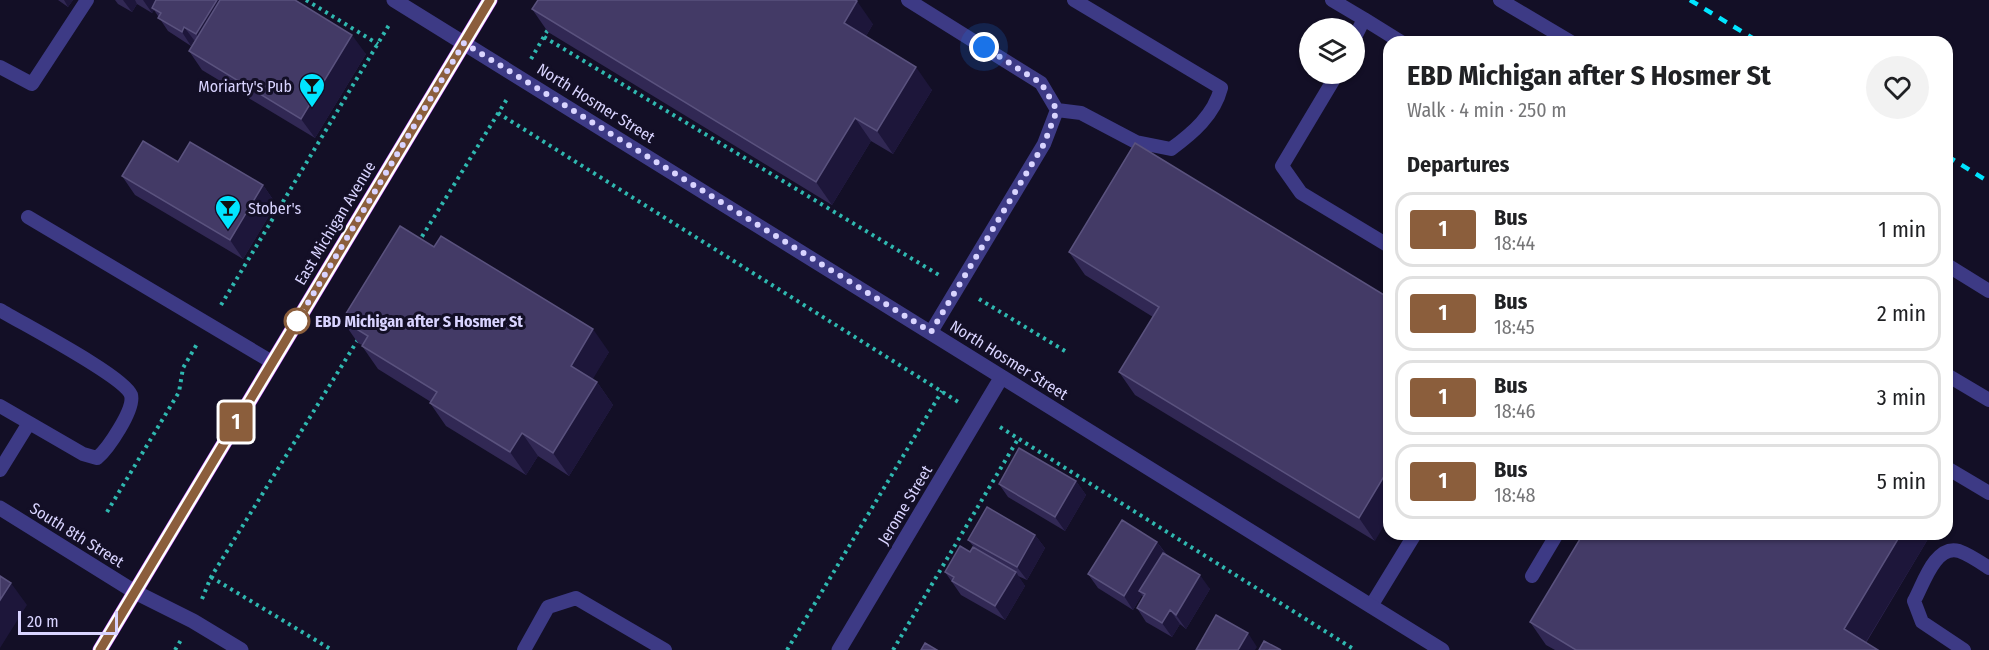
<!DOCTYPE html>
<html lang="en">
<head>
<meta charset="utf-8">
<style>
  :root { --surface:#fff; --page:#f2f2f2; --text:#202124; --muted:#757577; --line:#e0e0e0 }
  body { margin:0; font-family:"Fira Sans Condensed",sans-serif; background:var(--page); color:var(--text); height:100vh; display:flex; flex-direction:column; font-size:22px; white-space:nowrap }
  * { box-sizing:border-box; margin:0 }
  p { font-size:20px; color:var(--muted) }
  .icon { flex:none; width:33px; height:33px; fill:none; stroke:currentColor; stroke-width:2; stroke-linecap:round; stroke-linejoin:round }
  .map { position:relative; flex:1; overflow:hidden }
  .side { position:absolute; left:1383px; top:36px; width:570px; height:504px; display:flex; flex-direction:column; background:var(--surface); border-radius:18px; box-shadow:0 2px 4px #0004 }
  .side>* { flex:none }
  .badge { padding:0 12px; border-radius:4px; font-size:21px; line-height:39px }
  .controls { position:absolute; left:1299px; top:18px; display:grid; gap:12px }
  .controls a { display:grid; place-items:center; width:66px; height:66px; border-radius:50%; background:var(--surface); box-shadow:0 2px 4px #0004; font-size:30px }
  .scale { position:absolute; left:18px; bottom:15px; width:100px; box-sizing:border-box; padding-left:6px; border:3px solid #d9d4ff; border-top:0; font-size:16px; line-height:21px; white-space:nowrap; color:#d9d4ff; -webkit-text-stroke:4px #130f26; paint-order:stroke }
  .you { position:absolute; width:30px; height:30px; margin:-15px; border:4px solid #fff; border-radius:50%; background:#1a73e8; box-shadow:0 0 0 9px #1a73e833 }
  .map>.badge { position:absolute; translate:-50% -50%; box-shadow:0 0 0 3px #fff }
  h2 { padding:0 24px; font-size:22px; line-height:54px }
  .round { display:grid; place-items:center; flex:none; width:63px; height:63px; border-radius:32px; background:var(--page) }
  .overview { display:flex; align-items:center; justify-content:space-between; height:102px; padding:0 24px }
  h1 { font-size:28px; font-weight:700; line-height:45px }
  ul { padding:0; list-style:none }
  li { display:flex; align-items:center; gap:18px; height:75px; margin:0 12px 9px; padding:0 12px; border:3px solid var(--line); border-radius:18px }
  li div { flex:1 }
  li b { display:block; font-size:22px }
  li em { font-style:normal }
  li .badge { min-width:66px; font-weight:700; text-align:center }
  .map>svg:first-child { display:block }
</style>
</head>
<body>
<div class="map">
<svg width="1989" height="650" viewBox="0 0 1989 650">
  <rect width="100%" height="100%" fill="#130f26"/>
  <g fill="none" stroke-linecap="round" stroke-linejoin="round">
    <path stroke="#2fb8b0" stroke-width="4" stroke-dasharray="3 4.5" stroke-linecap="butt" d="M 306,0 L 378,44
      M 544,37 L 939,275
      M 531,59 L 550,26
      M 498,113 L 960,403
      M 418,243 L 507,99
      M 979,299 L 1065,351
      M 221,305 L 389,25
      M 1000,427 L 1355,650
      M 107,512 L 179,392 L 183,368 L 197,344
      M 211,577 L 332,650
      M 202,599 L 211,577 L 359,338
      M 175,650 L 181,640
      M 787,650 L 942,391
      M 893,650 L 1018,439"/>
    <path stroke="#3d3a85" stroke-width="14" d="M 908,0 L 1041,83 L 1057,110 L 1044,144 L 931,332
      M 1332,0 L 1364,19 L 1354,39
      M 1500,0 L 1571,42
      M 1364,19 L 1401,42
      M 0,67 L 32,84 L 87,0
      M 1337,74 L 1282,166 L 1301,193 L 1389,246
      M 1057,110 L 1081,113 L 1136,142 L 1171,149 C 1193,133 1214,115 1221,88 L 1074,0
      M 28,217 L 272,362
      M 1947,265 L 1989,291
      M 0,310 C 23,324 124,376 131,395 C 135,409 108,449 97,458 L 83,454 L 0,406
      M 1947,375 L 1989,400
      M 1947,468 L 1989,493
      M 0,470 L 29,423
      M 1532,576 L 1557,534
      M 1371,606 L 1415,534
      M 524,650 L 548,607 L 576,598 L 665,650
      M 1964,650 L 1922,622 L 1914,601 C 1923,585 1935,544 1959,551 C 1970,555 1980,562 1989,568"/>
    <path stroke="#3d3a85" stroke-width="15" d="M 394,0 L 1442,650
      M 0,508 L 135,592 L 193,621 L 241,650
      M 839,650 L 1001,378"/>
    <path stroke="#c25bff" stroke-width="15" d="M 100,650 L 490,0"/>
    <path stroke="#00e5ff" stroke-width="4.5" stroke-dasharray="9 8" stroke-linecap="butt" d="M 1690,0 L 1759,42
      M 1947,156 L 1989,182"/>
  </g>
  <path fill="#312854" d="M 58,0 L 73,0 L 68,7 Z
    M 115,0 L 295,0 L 366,54 L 315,138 L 202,70 L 189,51 L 195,41 L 194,40 L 191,46 L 168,31 L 154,10 L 152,13 L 137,4 L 132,12 L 118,4 Z
    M 532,9 L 873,24 L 866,36 L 932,90 L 893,154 L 871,141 L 832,205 L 548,32 Z
    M 1135,143 L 1375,541 L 1135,395 L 1119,372 L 1153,317 L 1085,275 L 1069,252 Z
    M 178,162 L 263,185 L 276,204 L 243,259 L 135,195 L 122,176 Z
    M 342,320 L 609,352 L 592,379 L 597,382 L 613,405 L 569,476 L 538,456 L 526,475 L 446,426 L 430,403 L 431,402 L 378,369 L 362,346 L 362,345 L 358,343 Z
    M 1076,481 L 1086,495 L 1065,531 L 1008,497 L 999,484 Z
    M 1583,534 L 1931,534 L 1866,643 L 1878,650 L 1555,650 L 1546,645 L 1530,622 Z
    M 1035,535 L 1045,548 L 1027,580 L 1018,576 L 1025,586 L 1005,620 L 961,595 L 945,572 L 970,552 L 974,547 L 968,540 Z
    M 1157,542 L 1167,555 L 1210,589 L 1186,629 L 1180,624 L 1172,637 L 1146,622 L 1137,608 L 1143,597 L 1142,595 L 1133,610 L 1098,588 L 1088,574 Z"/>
  <path fill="#1d163a" d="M 64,0 L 73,0 L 68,7 Z
    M 123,0 L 135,0 L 137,4 L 132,12 Z
    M 143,0 L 160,0 L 152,8 L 154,10 L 152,13 Z
    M 217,0 L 234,0 L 206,48 L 196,34 Z
    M 857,1 L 873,24 L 860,46 L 844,23 Z
    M 184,27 L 194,40 L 191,46 L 182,32 Z
    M 352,35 L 366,54 L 315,138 L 301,119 Z
    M 916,67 L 932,90 L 893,154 L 877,131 Z
    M 855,118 L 871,141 L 832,205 L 816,182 Z
    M 263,185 L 276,204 L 243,259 L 230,240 Z
    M 593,329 L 609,352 L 587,389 L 571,366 Z
    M 597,382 L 613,405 L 569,476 L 553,453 Z
    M 522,433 L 538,456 L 526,475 L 510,452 Z
    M 1389,468 L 1389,517 L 1375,541 L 1359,518 Z
    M 1076,481 L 1086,495 L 1065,531 L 1055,517 Z
    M 1901,534 L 1931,534 L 1861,650 L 1844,629 Z
    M 1035,535 L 1045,548 L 1027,580 L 1017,567 Z
    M 1157,542 L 1167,556 L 1139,591 L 1142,595 L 1133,610 L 1124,596 Z
    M 1016,572 L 1025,586 L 1005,620 L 995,606 Z
    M 1200,575 L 1210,589 L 1186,629 L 1176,615 Z
    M 11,583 L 27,605 L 0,648 L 0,600 Z
    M 1170,610 L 1180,624 L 1172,637 L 1162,623 Z
    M 1248,633 L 1257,647 L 1255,650 L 1238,650 Z"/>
  <path fill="#433a66" stroke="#5a527e" stroke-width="1.5" d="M 156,0 L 217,0 L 196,34 L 184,27 L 182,32 L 158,18 L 161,13 L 152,8 Z
    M 220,0 L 295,0 L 352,35 L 301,119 L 189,51 Z
    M 538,0 L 855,0 L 857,1 L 844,23 L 916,67 L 877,131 L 855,118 L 816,182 L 532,9 Z
    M 143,141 L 178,162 L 190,142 L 263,185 L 230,240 L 122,176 Z
    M 1135,143 L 1389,298 L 1389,468 L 1359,518 L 1119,372 L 1159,307 L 1069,252 Z
    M 400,226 L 434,247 L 441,236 L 593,329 L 571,366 L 597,382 L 553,453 L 522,433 L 510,452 L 430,403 L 437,392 L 362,346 L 368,336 L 342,320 Z
    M 1019,448 L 1076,481 L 1055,517 L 999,484 Z
    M 987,507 L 1035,535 L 1017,567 L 968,540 Z
    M 1122,520 L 1157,542 L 1124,596 L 1088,574 Z
    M 1583,534 L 1901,534 L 1844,629 L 1878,650 L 1576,650 L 1530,622 Z
    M 960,546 L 970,552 L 973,547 L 1016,572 L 995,606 L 952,581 L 954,577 L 945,572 Z
    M 1163,553 L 1200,575 L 1176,615 L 1170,610 L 1162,623 L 1137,608 L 1145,594 L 1139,591 Z
    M 0,576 L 11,583 L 0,600 Z
    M 1216,615 L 1248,633 L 1238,650 L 1196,650 Z
    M 1264,641 L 1281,650 L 1259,650 Z
    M 925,643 L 937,650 L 921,650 Z"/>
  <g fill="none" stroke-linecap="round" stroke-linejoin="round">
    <defs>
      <path id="line" d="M 100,650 L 490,0"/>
    </defs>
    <use href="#line" stroke="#fff" stroke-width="14"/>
    <use href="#line" stroke="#8b5e3c" stroke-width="9"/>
    <path stroke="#d9d4ff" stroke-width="6" stroke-dasharray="0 10.8" d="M 297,321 L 464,43 L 931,332 L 1044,144 L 1057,110 L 1041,83 L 984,47"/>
  </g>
  <defs>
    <symbol id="bar-pin" viewBox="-11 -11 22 30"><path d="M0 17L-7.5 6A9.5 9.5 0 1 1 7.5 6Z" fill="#00e5ff" stroke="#130f26"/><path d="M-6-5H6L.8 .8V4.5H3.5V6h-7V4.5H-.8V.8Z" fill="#111"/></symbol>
  </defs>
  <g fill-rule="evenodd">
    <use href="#bar-pin" x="297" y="71" width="30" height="40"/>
    <use href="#bar-pin" x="213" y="193" width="30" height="40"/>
  </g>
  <circle fill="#fff" stroke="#8b5e3c" stroke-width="3" cx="297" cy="321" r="12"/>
  <g text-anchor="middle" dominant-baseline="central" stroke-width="6" stroke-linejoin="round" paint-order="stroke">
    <g font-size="16" fill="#d9d4ff" stroke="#130f26" text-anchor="end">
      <text x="292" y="86">Moriarty's Pub</text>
      <text x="248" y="208" text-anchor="start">Stober's</text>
    </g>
    <g font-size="16" fill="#d9d4ff" stroke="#130f26">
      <text transform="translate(596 103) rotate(32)">North Hosmer Street</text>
      <text transform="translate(335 223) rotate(-59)">East Michigan Avenue</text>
      <text transform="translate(1009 360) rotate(32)">North Hosmer Street</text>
      <text transform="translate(905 505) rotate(-59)">Jerome Street</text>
      <text transform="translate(77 535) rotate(32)">South 8th Street</text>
    </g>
    <g font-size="16" font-weight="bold" fill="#d9d4ff" stroke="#130f26" text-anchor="start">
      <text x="315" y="321">EBD Michigan after S Hosmer St</text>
    </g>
  </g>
</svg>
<div class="controls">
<a><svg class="icon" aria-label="layers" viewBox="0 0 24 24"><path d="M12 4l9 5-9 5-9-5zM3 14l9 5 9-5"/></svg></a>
</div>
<div class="scale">20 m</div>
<div class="you" style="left:984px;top:47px"></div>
<b class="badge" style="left:236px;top:422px;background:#8b5e3c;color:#fff">1</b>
<section class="side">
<div class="overview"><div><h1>EBD Michigan after S Hosmer St</h1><p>Walk · 4 min · 250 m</p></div><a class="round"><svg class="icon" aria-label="heart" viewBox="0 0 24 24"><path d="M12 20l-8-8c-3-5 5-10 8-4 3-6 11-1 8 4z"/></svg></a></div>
<h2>Departures</h2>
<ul>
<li><span class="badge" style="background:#8b5e3c;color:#fff">1</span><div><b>Bus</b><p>18:44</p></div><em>1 min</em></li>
<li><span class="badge" style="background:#8b5e3c;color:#fff">1</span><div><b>Bus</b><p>18:45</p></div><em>2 min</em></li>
<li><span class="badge" style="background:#8b5e3c;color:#fff">1</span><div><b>Bus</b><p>18:46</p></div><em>3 min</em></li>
<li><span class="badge" style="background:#8b5e3c;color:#fff">1</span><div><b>Bus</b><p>18:48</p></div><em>5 min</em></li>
</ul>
</section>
</div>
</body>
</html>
